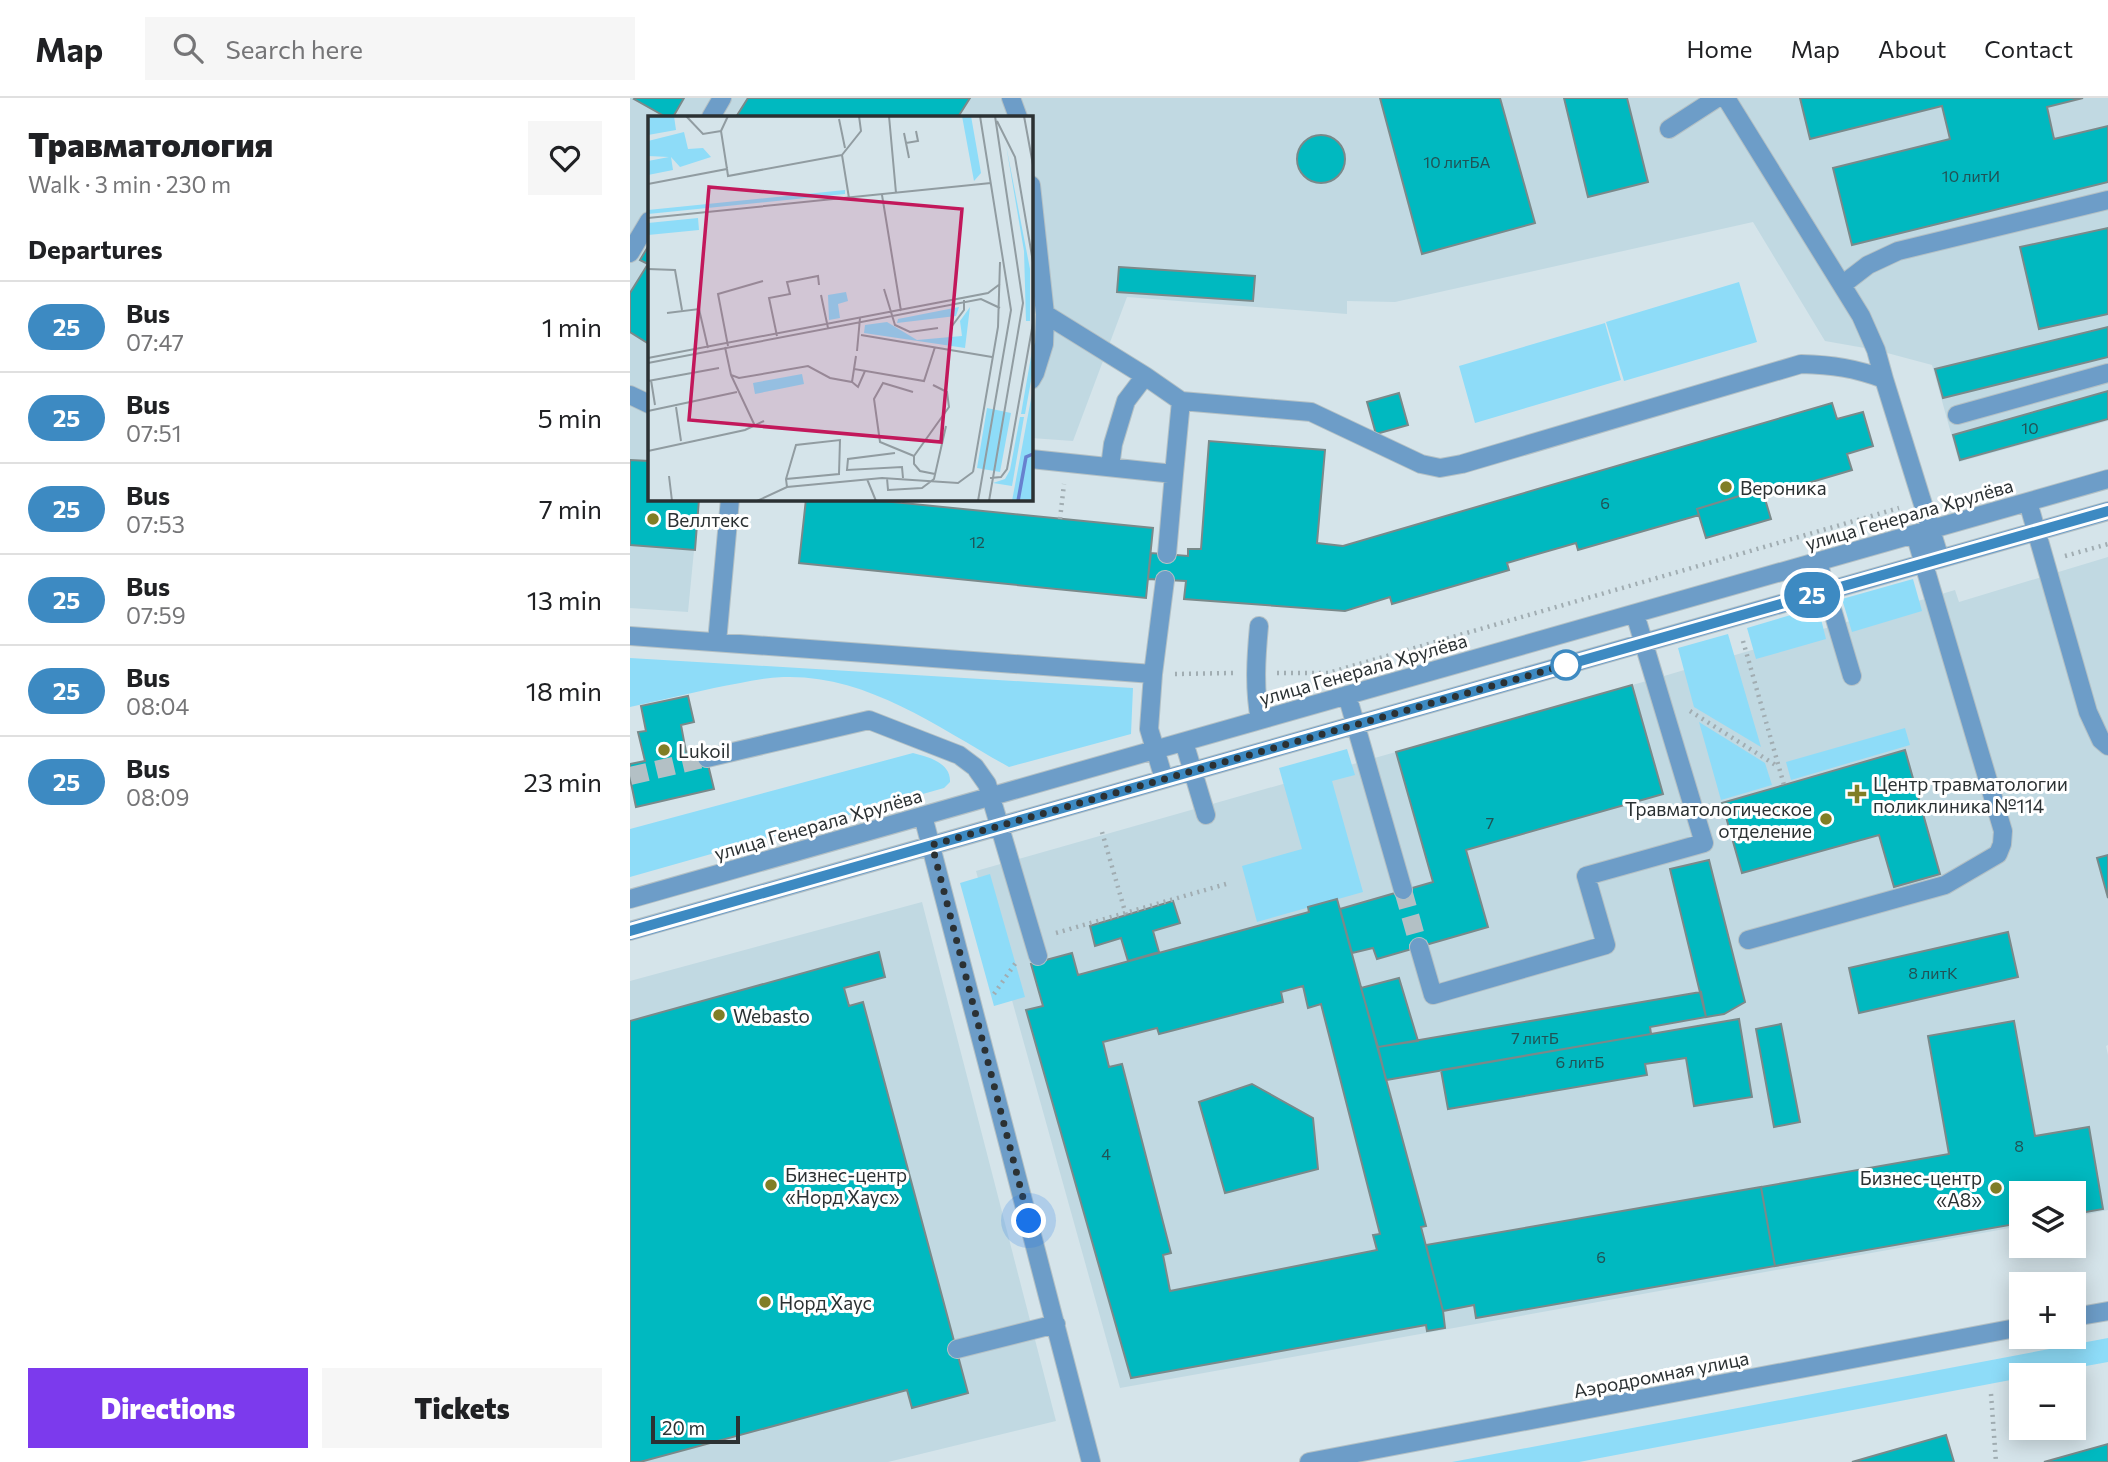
<!DOCTYPE html>
<html lang="en">
<head>
<meta charset="utf-8">
<style>
  :root { --surface:#fff; --page:#f6f6f6; --text:#202124; --muted:#757577; --line:#e0e0e0; --accent:#7c3aed }
  body { margin:0; font-family:Commissioner,sans-serif; background:var(--page); color:var(--text); height:100vh; display:flex; flex-direction:column; font-size:26px; white-space:nowrap }
  * { box-sizing:border-box; margin:0 }
  p { font-size:23px; color:var(--muted) }
  .icon { flex:none; width:38px; height:38px; fill:none; stroke:currentColor; stroke-width:2; stroke-linecap:round; stroke-linejoin:round }
  .map { position:relative; flex:1; overflow:hidden }
  .panel { display:flex; flex-direction:column; background:var(--surface); width:630px }
  .panel>* { flex:none }
  .badge { padding:0 14px; border-radius:23px; font-size:24px; line-height:46px }
  .fabs { position:absolute; left:1379px; top:1083px; display:grid; gap:14px }
  .fabs a { display:grid; place-items:center; width:77px; height:77px; border-radius:0px; background:var(--surface); box-shadow:0 4px 18px #0003; font-size:35px }
  .scale { position:absolute; left:21px; bottom:18px; width:89px; box-sizing:border-box; padding-left:7px; border:4px solid #2b3133; border-top:0; font-size:19px; line-height:24px; white-space:nowrap; color:#2b3133; -webkit-text-stroke:5px #fff; paint-order:stroke }
  .you { position:absolute; width:35px; height:35px; margin:-18px; border:5px solid #fff; border-radius:50%; background:#1a73e8; box-shadow:0 0 0 10px #1a73e833 }
  .map>.badge { position:absolute; translate:-50% -50%; box-shadow:0 0 0 4px #fff }
  h2 { padding:0 28px; font-size:26px; line-height:63px }
  .round { display:grid; place-items:center; flex:none; width:74px; height:74px; border-radius:0px; background:var(--page) }
  .head { display:flex; align-items:center; justify-content:space-between; height:119px; padding:0 28px }
  h1 { font-size:33px; font-weight:800; line-height:52px }
  .action { display:flex; gap:14px; margin-top:auto; padding:14px 28px }
  .action a { flex:1; height:80px; border-radius:0px; background:var(--accent); color:#fff; font-size:28px; font-weight:800; line-height:80px; text-align:center }
  .action a+a { background:var(--page); color:var(--text) }
  ul { padding:0; list-style:none }
  li { display:flex; align-items:center; gap:21px; height:91px; padding:0 28px; border-top:2px solid var(--line) }
  li div { flex:1 }
  li b { display:block; font-size:26px }
  li em { font-style:normal }
  li .badge { min-width:77px; font-weight:700; text-align:center }
  header { display:flex; align-items:center; gap:42px; box-sizing:border-box; height:98px; padding:0 35px; background:var(--surface); border-bottom:2px solid var(--line) }
  header strong { font-size:33px }
  nav { display:flex; gap:38px; margin-inline-start:auto; font-size:24px }
  .search { width:490px; height:63px; background:var(--page); display:flex; align-items:center; gap:18px; box-sizing:border-box; padding:0 24px; border-radius:0px; color:var(--muted); font-size:26px }
  main { display:flex; flex:1; min-height:0 }
  .map>svg:first-child { display:block }
</style>
</head>
<body>
<header>
<strong>Map</strong>
<div class="search"><svg class="icon" aria-label="search" viewBox="0 0 24 24"><circle cx="10" cy="10" r="6"/><path d="M15 15l6 6"/></svg>Search here</div>
<nav><a>Home</a><a>Map</a><a>About</a><a>Contact</a></nav>
</header>
<main>
<section class="panel">
<div class="head"><div><h1>Травматология</h1><p>Walk · 3 min · 230 m</p></div><a class="round"><svg class="icon" aria-label="heart" viewBox="0 0 24 24"><path d="M12 20l-8-8c-3-5 5-10 8-4 3-6 11-1 8 4z"/></svg></a></div>
<h2>Departures</h2>
<ul>
<li><span class="badge" style="background:#3d8ac2;color:#fff">25</span><div><b>Bus</b><p>07:47</p></div><em>1 min</em></li>
<li><span class="badge" style="background:#3d8ac2;color:#fff">25</span><div><b>Bus</b><p>07:51</p></div><em>5 min</em></li>
<li><span class="badge" style="background:#3d8ac2;color:#fff">25</span><div><b>Bus</b><p>07:53</p></div><em>7 min</em></li>
<li><span class="badge" style="background:#3d8ac2;color:#fff">25</span><div><b>Bus</b><p>07:59</p></div><em>13 min</em></li>
<li><span class="badge" style="background:#3d8ac2;color:#fff">25</span><div><b>Bus</b><p>08:04</p></div><em>18 min</em></li>
<li><span class="badge" style="background:#3d8ac2;color:#fff">25</span><div><b>Bus</b><p>08:09</p></div><em>23 min</em></li>
</ul>
<div class="action"><a>Directions</a><a>Tickets</a></div>
</section>
<div class="map">
<svg width="1478" height="1364" viewBox="0 0 1478 1364">
  <rect width="100%" height="100%" fill="#d5e4ea"/>
  <path fill="#c1d9e2" d="M 0,0 L 1478,0 L 1478,323 L 1329,364 L 1302,267 L 1246,252 L 1195,243 L 1123,124 L 765,204 L 717,203 L 717,216 L 497,199 L 443,343 L 401,340 L 401,19 L 19,19 L 19,401 L 69,401 L 58,514 L 0,510 Z
    M 1478,459 L 1478,947 L 1476,948 L 1478,957 L 1478,1112 L 1444,1119 L 1444,1096 L 1391,1096 L 1391,1128 L 490,1290 L 346,773 L 1034,578 L 1325,492 L 1329,504 Z
    M 292,804 L 426,1323 L 258,1364 L 0,1364 L 0,883 Z"/>
  <path fill="#8edcf8" d="M 1109,184 L 1127,244 L 994,283 L 976,224 Z
    M 975,225 L 991,282 L 845,325 L 829,268 Z
    M 1283,481 L 1292,513 L 1222,534 L 1212,501 Z
    M 1188,509 L 1196,541 L 1126,561 L 1117,530 Z
    M 1098,536 L 1131,649 L 1064,609 L 1048,550 Z
    M 0,560 L 503,590 L 501,636 L 379,669 C 309,630 237,576 153,579 C 130,580 107,586 84,590 C 56,596 28,603 0,609 Z
    M 1069,624 L 1135,665 L 1142,687 L 1091,702 Z
    M 1275,630 L 1280,647 L 1161,682 L 1156,664 Z
    M 717,651 L 725,677 L 702,683 L 733,794 L 627,824 L 612,768 L 672,751 L 649,670 Z
    M 283,655 C 299,659 321,665 320,684 L 314,690 L 0,779 L 0,731 Z
    M 360,776 L 395,899 L 364,908 L 330,785 Z
    M 1478,1240 L 1478,1264 L 1406,1277 L 1391,1278 L 1391,1280 L 949,1364 L 822,1364 Z"/>
  <path fill="#00b9c0" stroke="#7a898a" stroke-width="2" fill-rule="evenodd" d="M 5,0 L 54,0 L 43,19 L 36,19 L 4,1 Z
    M 118,0 L 340,0 L 328,19 L 106,19 Z
    M 750,0 L 870,0 L 905,125 L 792,156 Z
    M 934,0 L 997,0 L 1018,84 L 958,99 Z
    M 1170,0 L 1453,0 L 1417,9 L 1424,41 L 1478,28 L 1478,84 L 1222,147 L 1203,70 L 1320,41 L 1312,8 L 1180,41 Z
    M667 61a24 24 0 1 1 48 0a24 24 0 1 1-48 0Z
    M 1478,130 L 1478,216 L 1409,231 L 1390,149 Z
    M 19,147 L 19,246 L 0,234 L 0,195 L 18,166 L 10,162 Z
    M 489,169 L 625,178 L 623,203 L 487,194 Z
    M 1478,229 L 1478,259 L 1313,300 L 1305,271 Z
    M 1478,293 L 1478,321 L 1330,362 L 1323,337 Z
    M 769,295 L 778,327 L 746,336 L 737,304 Z
    M 1202,305 L 1207,321 L 1233,314 L 1243,348 L 1217,356 L 1222,372 L 1134,398 L 1132,391 L 1067,411 L 1069,417 L 948,452 L 946,445 L 877,465 L 879,472 L 762,506 L 760,499 L 715,513 L 554,501 L 556,483 L 518,481 L 521,455 L 558,458 L 558,451 L 571,451 L 579,343 L 695,352 L 687,445 L 713,448 Z
    M 0,362 L 19,363 L 19,401 L 69,401 L 65,452 L 0,447 Z
    M 1132,391 L 1141,421 L 1076,440 L 1067,411 Z
    M 176,401 L 233,401 L 523,430 L 516,500 L 169,465 Z
    M 1002,587 L 1033,696 L 836,752 L 858,829 L 747,861 L 743,850 L 722,855 L 710,811 L 803,784 L 766,654 Z
    M 58,598 L 64,624 L 51,627 L 56,654 L 74,650 L 84,691 L 6,709 L 0,680 L 0,666 L 15,663 L 8,634 L 16,633 L 11,608 Z
    M 1275,652 L 1310,776 L 1264,789 L 1249,737 L 1112,775 L 1092,705 Z
    M 1478,757 L 1478,800 L 1467,760 Z
    M 1079,762 L 1115,904 L 1094,916 L 1076,919 L 1040,771 Z
    M 707,801 L 796,1128 L 791,1129 L 813,1213 L 815,1230 L 797,1233 L 796,1227 L 501,1280 L 396,912 L 413,908 L 401,866 L 442,855 L 448,877 L 679,814 L 678,809 ZM 673,888 L 678,910 L 691,906 L 750,1136 L 743,1137 L 747,1152 L 540,1193 L 533,1157 L 541,1155 L 492,966 L 479,969 L 473,944 L 527,930 L 529,936 L 653,904 L 651,894 Z
    M 543,803 L 550,825 L 523,833 L 529,854 L 498,863 L 491,840 L 465,848 L 460,828 Z
    M 1378,834 L 1388,879 L 1229,915 L 1219,870 Z
    M 249,854 L 255,879 L 214,890 L 219,908 L 233,904 L 338,1295 L 282,1310 L 277,1292 L 10,1364 L 0,1364 L 0,923 Z
    M 769,880 L 788,943 L 748,949 L 731,890 Z
    M 1071,894 L 1076,919 L 1020,929 L 1021,936 L 756,982 L 748,949 Z
    M 1109,921 L 1122,999 L 1064,1008 L 1056,960 L 1015,966 L 1017,977 L 818,1011 L 811,972 Z
    M 1384,923 L 1405,1038 L 1459,1029 L 1473,1111 L 1444,1116 L 1444,1096 L 1391,1096 L 1391,1125 L 1145,1168 L 1131,1089 L 1319,1056 L 1298,938 Z
    M 1151,926 L 1170,1024 L 1144,1029 L 1126,931 Z
    M 622,986 L 683,1020 L 688,1071 L 595,1095 L 569,1004 Z
    M 1131,1089 L 1145,1168 L 846,1220 L 844,1207 L 813,1213 L 796,1147 Z
    M 1316,1337 L 1324,1364 L 1222,1364 Z
    M 1478,1346 L 1478,1364 L 1414,1364 Z"/>
  <g fill="none" stroke-linecap="round" stroke-linejoin="round">
    <path stroke="#b3c0c5" stroke-width="18" stroke-dasharray="18 9" stroke-linecap="butt" d="M 0,678 L 77,660
      M 773,792 L 789,849"/>
    <defs>
      <path id="minor" d="M 381,0 L 388,19
        M 1096,0 L 1231,218 L 1246,252 L 1254,281
        M 81,19 L 92,0
        M 1039,31 L 1087,0
        M 401,87 L 415,216 L 414,246 L 405,275 L 401,282
        M 0,155 L 19,123
        M 1212,187 L 1238,167 L 1268,153 L 1478,102
        M 415,216 L 515,278
        M 0,297 L 19,306
        M 1327,317 L 1478,275
        M 401,361 L 544,376 L 537,456
        M 480,369 L 483,346 L 496,303 L 515,278 L 551,303
        M 544,376 L 551,303 L 681,314 L 791,366 L 810,370 L 832,366 L 1171,266 C 1203,267 1224,270 1254,281 L 1310,461
        M 1398,404 L 1458,614 L 1471,642 L 1478,648
        M 1188,464 L 1222,578
        M 629,528 C 626,560 624,590 630,622
        M 0,538 L 523,576
        M 87,544 L 100,401
        M 717,597 L 773,792
        M 554,644 L 576,717
        M 77,660 L 239,622 L 329,657 L 345,669 L 357,686 L 408,858
        M 534,681 L 519,631 L 523,576 L 535,482
        M 293,718 L 461,1364
        M 0,801 L 1478,381
        M 0,833 L 1478,413
        M 1118,842 L 1315,787 L 1368,756 L 1372,746 L 1373,733 L 1285,436
        M 789,849 L 803,897 L 976,847 L 956,778 L 1074,745 L 1005,516
        M 1444,1219 L 1478,1213
        M 327,1251 L 426,1226
        M 679,1364 L 1391,1229"/>
    </defs>
    <use href="#minor" stroke="#b3c0c5" stroke-width="20"/>
    <path stroke="#a1adb2" stroke-width="4.5" stroke-dasharray="2 5" stroke-linecap="butt" d="M 270,404 L 271,401
      M 430,421 L 434,386
      M 1435,458 L 1478,446
      M 1113,543 L 1154,687
      M 647,575 L 698,575 L 1269,410
      M 545,576 L 603,575
      M 1060,613 L 1147,668
      M 472,734 L 496,817
      M 426,835 L 596,786
      M 364,896 L 387,863
      M 1361,1296 L 1366,1364"/>
    <use href="#minor" stroke="#6d9dc8" stroke-width="18"/>
  </g>
  <g fill="none" stroke-linecap="round" stroke-linejoin="round">
    <defs>
      <path id="line" d="M 0,833 L 1478,413"/>
    </defs>
    <use href="#line" stroke="#fff" stroke-width="16"/>
    <use href="#line" stroke="#3d8ac2" stroke-width="10"/>
    <path stroke="#2b3133" stroke-width="7" stroke-dasharray="0 12.6" d="M 399,1123 L 302,747 L 936,567"/>
  </g>
  <g fill="#807e26" stroke="#fff" stroke-width="2.5">
    <circle cx="1096" cy="389" r="7"/>
    <circle cx="23" cy="421" r="7"/>
    <circle cx="34" cy="652" r="7"/>
    <path d="M1223.5 685.5h7v7h7v7h-7v7h-7v-7h-7v-7h7z"/>
    <circle cx="1196" cy="721" r="7"/>
    <circle cx="89" cy="917" r="7"/>
    <circle cx="141" cy="1087" r="7"/>
    <circle cx="1366" cy="1090" r="7"/>
    <circle cx="135" cy="1204" r="7"/>
  </g>
  <circle fill="#fff" stroke="#3d8ac2" stroke-width="3.5" cx="936" cy="567" r="14"/>
  <g text-anchor="middle" dominant-baseline="central" stroke-width="6" stroke-linejoin="round" paint-order="stroke">
    <g font-size="16" fill="#205356">
      <text x="827" y="63">10 литБА</text>
      <text x="1341" y="77">10 литИ</text>
      <text x="1400" y="329">10</text>
      <text x="975" y="404">6</text>
      <text x="347" y="443">12</text>
      <text x="860" y="724">7</text>
      <text x="1303" y="874">8 литК</text>
      <text x="905" y="939">7 литБ</text>
      <text x="950" y="963">6 литБ</text>
      <text x="1389" y="1047">8</text>
      <text x="476" y="1055">4</text>
      <text x="971" y="1158">6</text>
    </g>
    <g font-size="19" fill="#2b3133" stroke="#fff" text-anchor="start">
      <text x="1110" y="389">Вероника</text>
      <text x="37" y="421">Веллтекс</text>
      <text x="48" y="652">Lukoil</text>
      <text x="1243" y="685">Центр травматологии<tspan x="1243" dy="22">поликлиника №114</tspan></text>
      <text x="1182" y="710" text-anchor="end">Травматологическое<tspan x="1182" dy="22">отделение</tspan></text>
      <text x="103" y="917">Webasto</text>
      <text x="155" y="1076">Бизнес-центр<tspan x="155" dy="22">«Норд Хаус»</tspan></text>
      <text x="1352" y="1079" text-anchor="end">Бизнес-центр<tspan x="1352" dy="22">«А8»</tspan></text>
      <text x="149" y="1204">Норд Хаус</text>
    </g>
    <g font-size="19" fill="#2b3133" stroke="#fff">
      <text transform="translate(1279 416) rotate(-16)">улица Генерала Хрулёва</text>
      <text transform="translate(733 571) rotate(-16)">улица Генерала Хрулёва</text>
      <text transform="translate(188 726) rotate(-16)">улица Генерала Хрулёва</text>
      <text transform="translate(1031 1276) rotate(-11)">Аэродромная улица</text>
    </g>
  </g>
  <g transform="translate(18 18)">
    <rect width="385" height="385" fill="#d5e4ea"/>
    <path d="M 0,0 L 26,0 L 28,14 L 0,19 ZM 314,0 L 323,0 L 329,34 L 333,57 L 326,65 ZM 36,16 L 40,33 L 55,32 L 63,41 L 32,51 L 23,41 L 25,54 L 0,59 L 0,45 L 21,41 L 0,40 L 0,25 ZM 358,29 L 382,153 L 382,205 L 378,205 L 376,135 ZM 197,74 L 197,78 L 0,98 L 0,94 ZM 50,102 L 51,114 L 0,119 L 0,107 ZM 198,176 L 200,185 L 190,188 L 192,202 L 181,204 L 180,179 ZM 311,191 L 308,200 L 249,207 L 250,203 ZM 322,191 L 317,232 L 216,217 L 217,209 L 239,206 L 269,224 L 314,220 L 312,205 ZM 385,229 L 385,254 L 377,298 L 373,298 ZM 154,258 L 156,268 L 107,278 L 105,267 ZM 385,272 L 385,385 L 364,385 ZM 339,292 L 363,297 L 352,356 L 329,352 ZM 372,301 L 376,301 L 364,370 L 345,367 L 357,363 L 362,354 Z" fill="#8edcf8"/>
    <path fill="none" stroke="#6781cf" stroke-width="3.5" d="M 370,385 L 378,341 L 385,338"/>
    <path fill="none" stroke="#919ca1" stroke-width="2" d="M 38,0 L 55,18 L 73,15M 241,0 L 248,77M 376,0 L 385,49M 191,3 L 197,32M 349,5 L 367,41 L 385,146M 256,17 L 261,42M 258,27 L 270,25 L 268,15M 79,53 L 73,15 L 80,0M 0,68 L 79,53 L 80,60 L 194,39M 234,79 L 253,195M 201,82 L 194,39 L 213,15 L 211,0M 0,102 L 343,67M 0,153 L 27,154 L 34,194M 236,173 L 247,209 L 262,216 L 290,212M 173,179 L 180,212M 19,197 L 51,193 L 60,232M 304,210 L 316,194 L 316,184M 213,219 L 344,241M 129,220 L 121,182 L 142,178 L 139,166 L 170,160 L 171,169M 80,230 L 70,178 L 115,165M 77,231 L 83,259 L 91,262 L 160,250 L 182,262 L 204,266 L 206,253M 209,235 L 212,202M 208,240 L 206,253 L 276,265 L 287,231M 0,242 L 340,177 L 352,168M 0,247 L 333,183 L 352,192M 83,259 L 107,310M 3,264 L 7,289M 0,265 L 71,252M 204,266 L 210,271 L 217,255M 285,269 L 299,276 L 301,291 L 266,340 L 266,348 L 272,355 L 287,358M 265,276 L 235,267 L 226,283 L 232,326 L 266,340M 28,291 L 33,325M 0,295 L 89,276M 0,335 L 97,314 L 116,305M 247,337 L 200,343 L 199,354 L 254,351 L 255,362M 325,356 L 350,211 L 352,146M 21,360 L 24,385M 239,362 L 240,374 L 274,372 L 286,363 L 298,310M 342,362 L 353,361 L 359,353 L 385,207M 138,363 L 191,358 L 192,324 L 148,329 L 138,363 L 139,371M 219,363 L 228,385M 109,385 L 139,371 L 234,362 L 310,367 L 325,356M 330,385 L 363,194 L 332,0M 341,385 L 375,187 L 347,0"/>
    <path fill="#c2185b" fill-opacity="0.15" stroke="#c2185b" stroke-width="3.5" d="M 61,71 L 314,93 L 293,326 L 41,304 Z"/>
    <rect width="385" height="385" fill="none" stroke="#2b3133" stroke-width="3.5"/>
  </g>
</svg>
<div class="fabs">
<a><svg class="icon" aria-label="layers" viewBox="0 0 24 24"><path d="M12 4l9 5-9 5-9-5zM3 14l9 5 9-5"/></svg></a>
<a>+</a>
<a>−</a>
</div>
<div class="scale">20 m</div>
<div class="you" style="left:399px;top:1123px"></div>
<b class="badge" style="left:1182px;top:497px;background:#3d8ac2;color:#fff">25</b>
</div>
</main>
</body>
</html>
